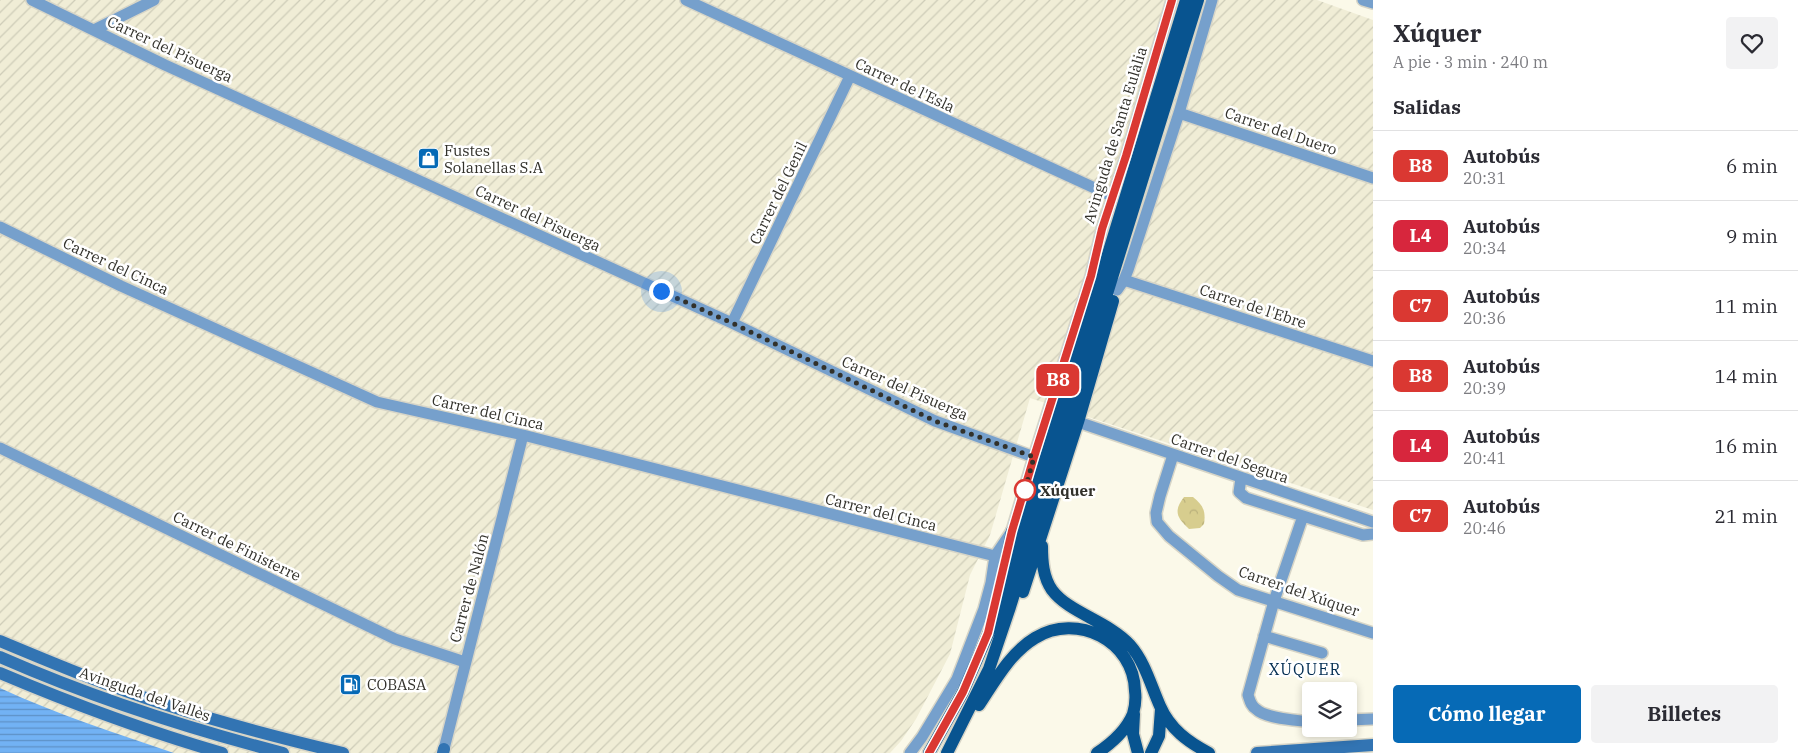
<!DOCTYPE html>
<html lang="es">
<head>
<meta charset="utf-8">
<style>
  :root { --surface:#fff; --page:#f2f2f3; --text:#2b2b33; --muted:#7c7c81; --line:#e1e1e2; --accent:#066ab6 }
  body { margin:0; font-family:"IBM Plex Serif",serif; background:var(--page); color:var(--text); height:100vh; display:flex; flex-direction:column; font-size:19px; white-space:nowrap }
  * { box-sizing:border-box; margin:0 }
  p { font-size:16px; color:var(--muted) }
  .icon { flex:none; width:28px; height:28px; fill:none; stroke:currentColor; stroke-width:2; stroke-linecap:round; stroke-linejoin:round }
  .map { position:relative; flex:1; overflow:hidden }
  .drawer { display:flex; flex-direction:column; background:var(--surface); width:425px }
  .drawer>* { flex:none }
  .badge { padding:0 10px; border-radius:8px; font-size:18px; line-height:32px }
  .controls { position:absolute; left:1302px; top:682px; display:grid; gap:10px }
  .controls a { display:grid; place-items:center; width:55px; height:55px; border-radius:5px; background:var(--surface); box-shadow:0 2px 8px #0003; font-size:25px }
  .you { position:absolute; width:25px; height:25px; margin:-12px; border:4px solid #fff; border-radius:50%; background:#1a73e8; box-shadow:0 0 0 8px #1a73e833 }
  .map>.badge { position:absolute; translate:-50% -50%; box-shadow:0 0 0 2px #fff }
  h2 { padding:0 20px; font-size:19px; line-height:45px }
  .round { display:grid; place-items:center; flex:none; width:52px; height:52px; border-radius:5px; background:var(--page) }
  .summary { display:flex; align-items:center; justify-content:space-between; height:85px; padding:0 20px }
  h1 { font-size:24px; font-weight:800; line-height:38px }
  .action { display:flex; gap:10px; margin-top:auto; padding:10px 20px }
  .action a { flex:1; height:58px; border-radius:5px; background:var(--accent); color:#fff; font-size:20px; font-weight:800; line-height:58px; text-align:center }
  .action a+a { background:var(--page); color:var(--text) }
  ul { padding:0; list-style:none }
  li { display:flex; align-items:center; gap:15px; height:70px; padding:0 20px; border-top:1px solid var(--line) }
  li div { flex:1 }
  li b { display:block; font-size:19px }
  li em { font-style:normal }
  li .badge { min-width:55px; font-weight:700; text-align:center }
  main { display:flex; flex:1; min-height:0 }
  .map>svg:first-child { display:block }
</style>
</head>
<body>
<main>
<div class="map">
<svg width="1373" height="753" viewBox="0 0 1373 753">
  <defs>
    <pattern id="industrial-furrows" width="10" height="10" patternUnits="userSpaceOnUse" patternTransform="scale(1.25)"><rect width="10" height="10" fill="#f0edd6"/><path d="M-1 1l2-2M0 10L10 0M9 11l2-2" fill="none" stroke="#ceccb8"/></pattern>
    <pattern id="forest-crowns" width="20" height="18" patternUnits="userSpaceOnUse" patternTransform="scale(1.25)"><rect width="20" height="18" fill="#d7cd8e"/><path d="M2 6a3 3 0 1 1 6 0M12 15a3 3 0 1 1 6 0" fill="none" stroke="#b9b07b"/></pattern>
    <pattern id="water-rules" width="6" height="5" patternUnits="userSpaceOnUse" patternTransform="scale(1.25)"><rect width="6" height="5" fill="#72b2f4"/><path d="M0 2.5h6" fill="none" stroke="#5e91c6"/></pattern>
  </defs>
  <rect width="100%" height="100%" fill="#fbf9e9"/>
  <path fill="url(#industrial-furrows)" d="M 0,0 L 1317,0 L 1373,20 L 1373,510 L 1030,398 L 990,535 L 970,575 L 950,654 L 916,719 L 901,741 L 890,753 L 174,753 L 116,734 L 27,701 L 0,688 Z"/>
  <path fill="url(#forest-crowns)" d="M 1184,497 L 1193,497 C 1203,505 1206,511 1204,524 L 1200,528 L 1189,529 C 1177,518 1173,511 1184,497 Z"/>
  <path fill="url(#water-rules)" d="M 0,688 C 56,714 115,733 174,753 L 0,753 Z"/>
  <g fill="none" stroke-linecap="round" stroke-linejoin="round">
    <defs>
      <path id="street" d="M 32,0 L 165,65 L 732,323 L 935,421 L 1034,457
        M 686,0 L 1112,196
        M 1363,0 L 1373,3
        M 94,30 L 154,0
        M 1179,113 L 1373,178
        M 0,227 L 121,286 L 377,402 L 523,435 L 995,556
        M 1124,280 L 1373,361
        M 1117,290 L 1124,280 L 1128,270 L 1179,113 L 1212,0
        M 732,323 L 850,76
        M 1078,422 L 1373,522
        M 0,448 L 395,639 L 465,662
        M 1173,455 L 1160,496 L 1156,513 L 1157,522 L 1169,536 L 1218,576 L 1238,590 L 1373,633
        M 1241,478 L 1239,492 L 1246,498 L 1363,535 L 1373,534
        M 1303,516 L 1274,601 L 1248,695 C 1250,701 1251,706 1256,709 C 1266,719 1297,720 1311,722
        M 1264,636 L 1322,653
        M 1349,720 L 1373,719
        M 444,749 L 523,435
        M 910,753 L 922,737 L 957,679 L 984,609 L 991,583 L 995,556 L 1012,531 L 1034,457 L 1091,276 L 1102,229 L 1126,156 L 1172,0"/>
      <path id="secondary" d="M 0,641 C 55,664 110,687 167,705 C 225,724 284,739 343,753
        M 0,657 C 91,697 186,728 283,753
        M 0,673 C 73,704 146,731 222,753
        M 443,753 L 444,749
        M 1257,753 L 1373,745"/>
      <path id="primary" d="M 1042,546 C 1042,561 1043,577 1052,590 C 1069,613 1108,621 1130,645 C 1145,662 1151,686 1160,706 C 1170,729 1188,742 1209,753
        M 1005,565 L 1012,531
        M 1023,592 L 1078,422 L 1113,301
        M 979,705 C 995,681 1010,653 1035,638 C 1077,612 1134,641 1135,691 C 1136,698 1135,707 1133,714 C 1126,731 1112,743 1097,753
        M 1134,714 L 1133,734 L 1138,753
        M 929,753 L 963,692 L 1000,606 L 1186,0
        M 947,753 L 989,669 L 1010,607 L 1198,0
        M 1151,753 L 1159,736 L 1161,709"/>
    </defs>
    <use href="#street" stroke="#d7d5c7" stroke-width="14"/>
    <use href="#secondary" stroke="#d7d5c7" stroke-width="15"/>
    <use href="#primary" stroke="#d7d5c7" stroke-width="15"/>
    <use href="#street" stroke="#76a0cc" stroke-width="11"/>
    <use href="#secondary" stroke="#3274b3" stroke-width="12"/>
    <use href="#primary" stroke="#085490" stroke-width="12"/>
  </g>
  <g fill="none" stroke-linecap="round" stroke-linejoin="round">
    <defs>
      <path id="line" d="M 929,753 L 963,692 L 988,633 L 1012,531 L 1034,457 L 1091,276 L 1102,229 L 1126,156 L 1172,0"/>
    </defs>
    <use href="#line" stroke="#fff" stroke-width="11"/>
    <use href="#line" stroke="#da3832" stroke-width="8"/>
    <path stroke="#32312b" stroke-width="5" stroke-dasharray="0 9" d="M 661,291 L 732,323 L 935,421 L 1034,457 L 1025,490"/>
  </g>
  <defs>
    <symbol id="shop-square" viewBox="-11 -11 22 22"><rect x="-9" y="-9" width="18" height="18" rx="4" fill="#066ab6" stroke="#fff"/><path d="M-5-2.5h2.3a2.7 3.5 0 0 1 5.4 0H5L5.5 6h-11ZM-1.5-2.5h3a1.5 2.3 0 0 0-3 0Z" fill="#fff"/></symbol>
    <symbol id="fuel-square" viewBox="-11 -11 22 22"><rect x="-9" y="-9" width="18" height="18" rx="4" fill="#066ab6" stroke="#fff"/><path d="M-5.5-6h7V0h2V4h1.3V-2.5L3-4.5l.8-.8L6-3V5H2.5V1h-1V6h-7ZM-4.2-4.7v3.2H.2V-4.7Z" fill="#fff"/></symbol>
  </defs>
  <g fill-rule="evenodd">
    <use href="#shop-square" x="416" y="146" width="25" height="25"/>
    <use href="#fuel-square" x="338" y="672" width="25" height="25"/>
  </g>
  <circle fill="#fff" stroke="#da3832" stroke-width="2.5" cx="1025" cy="490" r="10"/>
  <g text-anchor="middle" dominant-baseline="central" stroke-width="5" stroke-linejoin="round" paint-order="stroke">
    <g font-size="15" fill="#32312b" stroke="#fff">
      <text transform="translate(170 49) rotate(25)">Carrer del Pisuerga</text>
      <text transform="translate(905 85) rotate(25)">Carrer de l'Esla</text>
      <text transform="translate(1281 131) rotate(19)">Carrer del Duero</text>
      <text transform="translate(1115 135) rotate(-73)">Avinguda de Santa Eulàlia</text>
      <text transform="translate(778 193) rotate(-64)">Carrer del Genil</text>
      <text transform="translate(538 218) rotate(25)">Carrer del Pisuerga</text>
      <text transform="translate(116 266) rotate(25)">Carrer del Cinca</text>
      <text transform="translate(1253 306) rotate(18)">Carrer de l'Ebre</text>
      <text transform="translate(905 388) rotate(24)">Carrer del Pisuerga</text>
      <text transform="translate(488 412) rotate(13)">Carrer del Cinca</text>
      <text transform="translate(1230 458) rotate(19)">Carrer del Segura</text>
      <text transform="translate(881 512) rotate(14)">Carrer del Cinca</text>
      <text transform="translate(237 546) rotate(26)">Carrer de Finisterre</text>
      <text transform="translate(469 588) rotate(-75)">Carrer de Nalón</text>
      <text transform="translate(1299 591) rotate(19)">Carrer del Xúquer</text>
      <text transform="translate(145 694) rotate(19)">Avinguda del Vallès</text>
    </g>
    <g font-size="15" fill="#32312b" stroke="#fff" text-anchor="start">
      <text x="444" y="150">Fustes<tspan x="444" dy="17">Solanellas S.A</tspan></text>
      <text x="367" y="684">COBASA</text>
    </g>
    <g font-size="15" font-weight="bold" fill="#32312b" stroke="#fff" text-anchor="start">
      <text x="1040" y="490">Xúquer</text>
    </g>
    <g font-size="16" letter-spacing="1" fill="#022c51" stroke="#fff">
      <text x="1305" y="669">XÚQUER</text>
    </g>
  </g>
</svg>
<div class="controls">
<a><svg class="icon" aria-label="layers" viewBox="0 0 24 24"><path d="M12 4l9 5-9 5-9-5zM3 14l9 5 9-5"/></svg></a>
</div>
<div class="you" style="left:661px;top:291px"></div>
<b class="badge" style="left:1058px;top:380px;background:#da3832;color:#fff">B8</b>
</div>
<section class="drawer">
<div class="summary"><div><h1>Xúquer</h1><p>A pie · 3 min · 240 m</p></div><a class="round"><svg class="icon" aria-label="heart" viewBox="0 0 24 24"><path d="M12 20l-8-8c-3-5 5-10 8-4 3-6 11-1 8 4z"/></svg></a></div>
<h2>Salidas</h2>
<ul>
<li><span class="badge" style="background:#da3832;color:#fff">B8</span><div><b>Autobús</b><p>20:31</p></div><em>6 min</em></li>
<li><span class="badge" style="background:#d7263d;color:#fff">L4</span><div><b>Autobús</b><p>20:34</p></div><em>9 min</em></li>
<li><span class="badge" style="background:#da3832;color:#fff">C7</span><div><b>Autobús</b><p>20:36</p></div><em>11 min</em></li>
<li><span class="badge" style="background:#da3832;color:#fff">B8</span><div><b>Autobús</b><p>20:39</p></div><em>14 min</em></li>
<li><span class="badge" style="background:#d7263d;color:#fff">L4</span><div><b>Autobús</b><p>20:41</p></div><em>16 min</em></li>
<li><span class="badge" style="background:#da3832;color:#fff">C7</span><div><b>Autobús</b><p>20:46</p></div><em>21 min</em></li>
</ul>
<div class="action"><a>Cómo llegar</a><a>Billetes</a></div>
</section>
</main>
</body>
</html>
